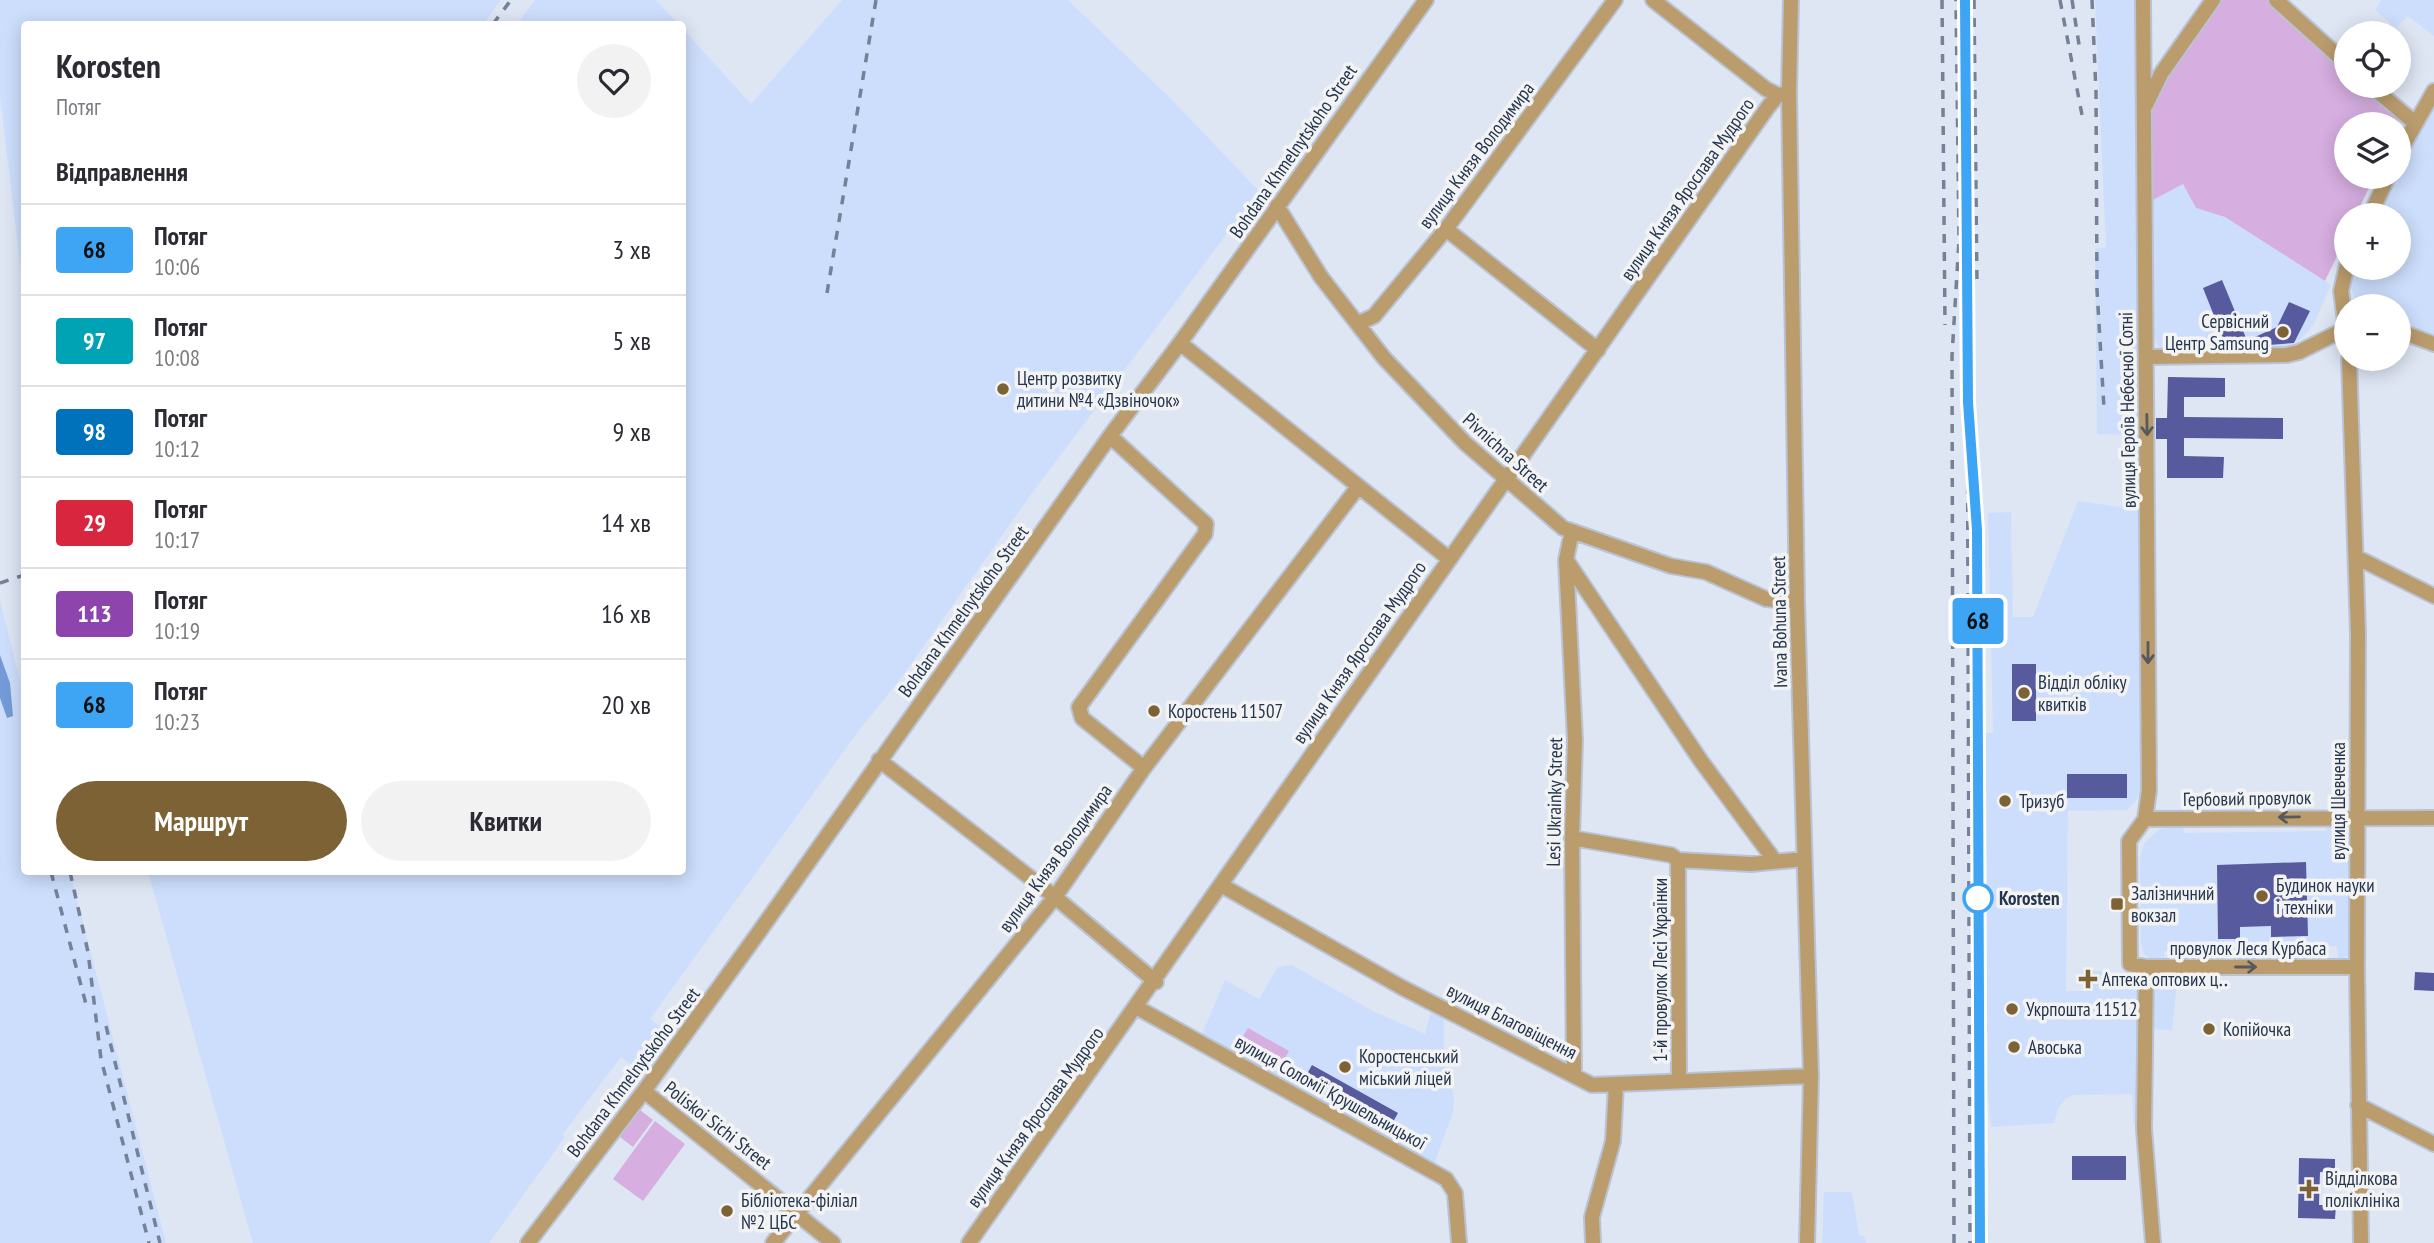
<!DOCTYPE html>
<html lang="uk">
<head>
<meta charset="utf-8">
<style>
  :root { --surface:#fff; --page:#f2f2f3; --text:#2b2b33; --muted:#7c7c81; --line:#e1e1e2; --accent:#7c6234 }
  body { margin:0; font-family:"PT Sans Narrow",sans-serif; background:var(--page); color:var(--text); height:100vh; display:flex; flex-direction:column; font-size:26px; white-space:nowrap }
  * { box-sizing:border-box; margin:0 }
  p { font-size:23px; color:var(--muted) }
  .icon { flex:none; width:38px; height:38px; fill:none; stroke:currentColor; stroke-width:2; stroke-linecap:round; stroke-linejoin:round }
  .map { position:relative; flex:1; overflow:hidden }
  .panel { position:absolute; left:21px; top:21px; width:665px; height:854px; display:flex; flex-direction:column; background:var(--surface); border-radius:7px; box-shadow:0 4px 18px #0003 }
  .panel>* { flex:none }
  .badge { padding:0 14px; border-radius:5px; font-size:24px; line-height:46px }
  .controls { position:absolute; left:2334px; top:21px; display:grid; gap:14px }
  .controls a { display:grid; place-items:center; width:77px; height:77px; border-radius:50%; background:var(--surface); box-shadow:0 4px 18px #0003; font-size:35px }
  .map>.badge { position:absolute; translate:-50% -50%; box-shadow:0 0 0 4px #fff }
  h2 { padding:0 35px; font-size:26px; line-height:63px }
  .round { display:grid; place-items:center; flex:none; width:74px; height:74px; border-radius:37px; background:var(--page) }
  .head { display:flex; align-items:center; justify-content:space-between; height:119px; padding:0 35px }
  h1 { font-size:33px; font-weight:700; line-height:52px }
  .primary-button { display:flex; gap:14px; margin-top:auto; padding:14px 35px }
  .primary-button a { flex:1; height:80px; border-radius:42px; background:var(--accent); color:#fff; font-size:28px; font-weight:700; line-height:80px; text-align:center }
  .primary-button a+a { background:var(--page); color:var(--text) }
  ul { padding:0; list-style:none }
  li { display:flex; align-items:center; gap:21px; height:91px; padding:0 35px; border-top:2px solid var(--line) }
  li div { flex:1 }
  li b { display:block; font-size:26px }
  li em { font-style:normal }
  li .badge { min-width:77px; font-weight:700; text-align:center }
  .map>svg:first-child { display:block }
</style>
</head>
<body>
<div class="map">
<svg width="2434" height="1243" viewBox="0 0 2434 1243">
  <rect width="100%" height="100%" fill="#dee6f4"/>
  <path fill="#ccdefc" d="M 0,0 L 501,0 L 483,24 L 24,24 L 24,297 L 0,96 Z
    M 535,0 L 656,0 L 678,24 L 517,24 Z
    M 842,0 L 1068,0 L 1172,100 L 1259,191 L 1030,496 L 901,678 L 857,733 L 650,1019 L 670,1034 L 640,1071 L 621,1057 L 563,1134 L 565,1137 L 489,1243 L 253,1243 L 148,872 L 682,872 L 683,29 L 751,104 Z
    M 2095,0 L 2137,0 L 2140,435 L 2097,434 L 2095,249 L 2106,247 Z
    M 2381,0 L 2434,0 L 2434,36 L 2408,16 L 2396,28 L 2375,10 Z
    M 2434,100 L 2434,339 L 2399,324 L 2399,306 L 2358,306 L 2350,285 L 2353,268 L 2399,268 L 2399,215 L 2378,215 L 2399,177 L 2423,118 Z
    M 2183,184 L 2196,208 L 2225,217 L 2331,285 L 2314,324 L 2302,338 L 2285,348 L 2163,350 L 2158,346 L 2152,331 L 2151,201 Z
    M 2078,501 L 2141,510 L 2140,789 L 2138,798 L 2127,810 L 2068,811 L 2066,991 L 2083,991 L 2086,971 L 2178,973 L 2172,1030 L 2148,1029 L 2144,1125 L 2133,1124 L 2132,1094 L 2074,1095 L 2065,1099 L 2058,1109 L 2054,1123 L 1991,1127 L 1981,1021 L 1980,733 L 1993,733 L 1988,513 L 2011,512 L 2013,617 L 2033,617 Z
    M 0,600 L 24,696 L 24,872 L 70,872 L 166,1243 L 0,1243 Z
    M 2326,824 L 2348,824 L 2350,828 L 2350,954 L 2346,957 L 2338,959 L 2337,946 L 2278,948 L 2274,955 L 2164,951 L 2164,961 L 2153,960 L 2144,954 L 2141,944 L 2140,857 L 2145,842 L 2160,829 L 2183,826 L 2184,833 L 2326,831 Z
    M 1292,965 L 1373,1011 L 1425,1034 L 1432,1008 L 1444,1012 L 1444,1059 L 1454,1097 L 1453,1112 L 1432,1170 L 1199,1041 L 1225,980 L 1259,999 L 1278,967 Z
    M 1824,1192 L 1852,1192 L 1859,1235 L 1864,1236 L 1866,1243 L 1822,1243 Z"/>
  <path fill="#d6aee0" d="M 2220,0 L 2269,0 L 2347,70 L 2347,86 L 2364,86 L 2390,109 L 2399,123 L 2347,124 L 2347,177 L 2374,177 L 2356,215 L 2347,215 L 2347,235 L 2325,281 L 2225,217 L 2196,208 L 2183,184 L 2151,201 C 2151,171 2146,138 2152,109 C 2158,74 2200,29 2220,0 Z
    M 1248,1028 L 1289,1051 L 1279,1069 L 1238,1045 Z
    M 640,1110 L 653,1120 L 633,1147 L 620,1137 Z
    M 655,1121 L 685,1144 L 643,1201 L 613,1179 Z"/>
  <path fill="#749bd8" d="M 0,655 L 10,683 L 13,716 L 7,718 L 0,698 Z"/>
  <path fill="#575a9c" d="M 2222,280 L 2246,338 L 2226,346 L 2203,288 Z
    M 2289,302 L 2310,311 L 2294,343 L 2255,346 L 2255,337 L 2277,327 Z
    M 2168,377 L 2225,378 L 2225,397 L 2184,397 L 2184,417 L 2283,418 L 2283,439 L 2184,438 L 2184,456 L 2224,457 L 2223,478 L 2167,478 L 2167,439 L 2156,439 L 2156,418 L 2167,418 Z
    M 2012,664 L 2036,664 L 2036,721 L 2012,721 Z
    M 2067,774 L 2127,774 L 2127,798 L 2067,798 Z
    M 2306,862 L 2308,936 L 2271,937 L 2271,926 L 2240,927 L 2240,939 L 2218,939 L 2217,865 Z
    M 2415,972 L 2434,973 L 2434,991 L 2414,990 Z
    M 1312,1065 L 1398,1113 L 1388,1131 L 1302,1083 Z
    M 2072,1156 L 2126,1156 L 2126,1180 L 2072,1180 Z
    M 2299,1158 L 2335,1159 L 2335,1173 L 2320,1172 L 2319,1205 L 2336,1205 L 2335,1219 L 2298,1218 Z"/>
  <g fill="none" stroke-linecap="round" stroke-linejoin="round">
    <defs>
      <path id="minor" d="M 1653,0 L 1766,89 L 1778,95
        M 1791,0 L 1789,93 L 1797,602 L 1811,1076 L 1807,1243
        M 2143,0 L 2149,790 L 2145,819
        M 2276,0 L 2347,64
        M 2371,86 L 2414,122
        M 2146,105 L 2161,74 L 2213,0
        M 2399,153 L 2434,91
        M 1277,206 L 1321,277 L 1384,358 L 1465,443 L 1563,528 L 1671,566 L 1706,572 L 1766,599 L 1797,602
        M 2370,215 L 2388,177
        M 1446,229 L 1598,350
        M 1359,323 L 1374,316 L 1446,229 L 1615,0
        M 2399,331 L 2434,344
        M 2347,336 L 2341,291 L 2347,265
        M 1180,343 L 1448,558
        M 2146,357 L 2287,355 L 2299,352 L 2347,328
        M 2349,359 L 2358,633 L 2357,967 L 2361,1243
        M 1110,436 L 1206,524 L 1205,534 L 1079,707 L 1082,718 L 1144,768
        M 1572,531 L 1566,560 L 1575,740 L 1572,838 L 1574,1074
        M 2356,557 L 2434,596
        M 1567,561 L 1701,761 L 1775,861
        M 879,760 L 1055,897 L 1156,982
        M 2145,819 L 2129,841 L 2130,964 L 2146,967 L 2357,967
        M 2145,819 L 2434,818
        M 1572,838 L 1671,855 L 1678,860 L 1751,864 L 1804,859
        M 1678,860 L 1679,1081
        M 1221,885 L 1403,988 L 1592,1085 L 1811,1076
        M 2146,967 L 2144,1129 L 2153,1243
        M 1138,1008 L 1446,1179 L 1455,1193 L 1459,1243
        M 644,1091 L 833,1243
        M 2358,1105 L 2434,1144
        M 528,1243 L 644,1091 L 759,932 L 1110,436 L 1180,343 L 1426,0
        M 773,1243 L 1055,897 L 1144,768 L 1358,487
        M 969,1243 C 1236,865 1500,484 1768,107 L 1778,95 L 1789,93
        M 1593,1243 L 1592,1217 L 1613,1141 L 1616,1085"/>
    </defs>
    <use href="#minor" stroke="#b9c3d3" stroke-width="18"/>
    <use href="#minor" stroke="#ba9c6d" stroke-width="14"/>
    <path stroke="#748196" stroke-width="3.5" stroke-dasharray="9 9" stroke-linecap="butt" d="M 1942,0 L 1945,325
      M 1974,0 L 1977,287
      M 2060,0 L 2082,115
      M 2072,0 L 2080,51
      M 2092,0 L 2096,92 L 2097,290 L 2104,408
      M 493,24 L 511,0
      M 1967,269 L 1970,1243
      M 827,293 L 876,0
      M 0,583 L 24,575
      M 51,872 L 87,1008
      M 70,872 L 88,952 L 101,1059 L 149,1243
      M 106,1026 L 160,1243
      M 1954,1243 L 1952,356 L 1959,240 L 1956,0"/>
  </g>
  <defs><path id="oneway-shaft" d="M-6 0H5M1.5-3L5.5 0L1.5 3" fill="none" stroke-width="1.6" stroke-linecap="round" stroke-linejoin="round" transform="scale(1.75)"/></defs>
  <g stroke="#58595a">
    <use href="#oneway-shaft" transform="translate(2147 425) rotate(89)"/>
    <use href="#oneway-shaft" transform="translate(2148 653) rotate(90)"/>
    <use href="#oneway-shaft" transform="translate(2289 817) rotate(179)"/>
    <use href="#oneway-shaft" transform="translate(2246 967)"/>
  </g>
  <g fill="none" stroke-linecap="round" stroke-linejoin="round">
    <defs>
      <path id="line" d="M 1965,0 L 1968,402 L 1977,530 L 1980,1243"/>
    </defs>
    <use href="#line" stroke="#fff" stroke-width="16"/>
    <use href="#line" stroke="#3ea5f4" stroke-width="10"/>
  </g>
  <g fill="#7c6234" stroke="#f3f3f3" stroke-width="2.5">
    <circle cx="2283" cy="332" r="7"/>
    <circle cx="1003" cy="389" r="7"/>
    <circle cx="2024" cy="693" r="7"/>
    <circle cx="1154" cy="711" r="7"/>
    <circle cx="2005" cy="801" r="7"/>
    <circle cx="2262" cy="896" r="7"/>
    <rect x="2110" y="897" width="14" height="14" rx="3.5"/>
    <path d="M2084.5 968.5h7v7h7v7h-7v7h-7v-7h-7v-7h7z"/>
    <circle cx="2012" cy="1009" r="7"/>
    <circle cx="2209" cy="1029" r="7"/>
    <circle cx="2014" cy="1047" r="7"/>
    <circle cx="1345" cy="1067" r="7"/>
    <path d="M2305.5 1178.5h7v7h7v7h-7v7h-7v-7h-7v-7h7z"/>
    <circle cx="727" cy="1211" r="7"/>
  </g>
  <circle fill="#fff" stroke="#3ea5f4" stroke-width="3.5" cx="1978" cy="898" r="14"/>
  <g text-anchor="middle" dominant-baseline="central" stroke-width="7" stroke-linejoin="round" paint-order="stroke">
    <g font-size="19" fill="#24354f" stroke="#f3f3f3">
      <text transform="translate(1293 151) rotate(-55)">Bohdana Khmelnytskoho Street</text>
      <text transform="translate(1476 155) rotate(-53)">вулиця Князя Володимира</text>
      <text transform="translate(1687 189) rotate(-55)">вулиця Князя Ярослава Мудрого</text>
      <text transform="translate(2127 410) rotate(-91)">вулиця Героїв Небесної Сотні</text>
      <text transform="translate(1506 452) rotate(42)">Pivnichna Street</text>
      <text transform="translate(963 611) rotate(-54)">Bohdana Khmelnytskoho Street</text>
      <text transform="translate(1779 622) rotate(-91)">Ivana Bohuna Street</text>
      <text transform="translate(1359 652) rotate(-55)">вулиця Князя Ярослава Мудрого</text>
      <text transform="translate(2247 798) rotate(-1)">Гербовий провулок</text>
      <text transform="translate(2338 801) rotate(-90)">вулиця Шевченка</text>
      <text transform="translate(1554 802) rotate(-89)">Lesi Ukrainky Street</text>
      <text transform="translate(1055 858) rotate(-54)">вулиця Князя Володимира</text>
      <text x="2248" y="948">провулок Леся Курбаса</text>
      <text transform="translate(1660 970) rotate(-90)">1-й провулок Лесі Українки</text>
      <text transform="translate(1512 1021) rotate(27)">вулиця Благовіщення</text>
      <text transform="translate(633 1072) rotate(-53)">Bohdana Khmelnytskoho Street</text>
      <text transform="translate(1331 1092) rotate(29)">вулиця Соломії Крушельницької</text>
      <text transform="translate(1035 1117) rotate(-54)">вулиця Князя Ярослава Мудрого</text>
      <text transform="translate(718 1125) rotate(38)">Poliskoi Sichi Street</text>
    </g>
    <g font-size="19" fill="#24354f" stroke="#f3f3f3" text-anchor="start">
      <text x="2269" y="321" text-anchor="end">Сервісний<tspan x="2269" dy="22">Центр Samsung</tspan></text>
      <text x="1017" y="378">Центр розвитку<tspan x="1017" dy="22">дитини №4 «Дзвіночок»</tspan></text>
      <text x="2038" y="682">Відділ обліку<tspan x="2038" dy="22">квитків</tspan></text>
      <text x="1168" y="711">Коростень 11507</text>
      <text x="2019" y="801">Тризуб</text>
      <text x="2276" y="885">Будинок науки<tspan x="2276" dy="22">і техніки</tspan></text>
      <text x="2131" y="893">Залізничний<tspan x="2131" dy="22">вокзал</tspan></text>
      <text x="2102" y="979">Аптека оптових ц‥</text>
      <text x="2026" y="1009">Укрпошта 11512</text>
      <text x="2223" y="1029">Копійочка</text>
      <text x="2028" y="1047">Авоська</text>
      <text x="1359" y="1056">Коростенський<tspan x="1359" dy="22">міський ліцей</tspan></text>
      <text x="2325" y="1178">Відділкова<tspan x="2325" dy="22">поліклініка</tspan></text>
      <text x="741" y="1200">Бібліотека-філіал<tspan x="741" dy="22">№2 ЦБС</tspan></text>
    </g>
    <g font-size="19" font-weight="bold" fill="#24354f" stroke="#f3f3f3" text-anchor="start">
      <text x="1999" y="898">Korosten</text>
    </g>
  </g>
</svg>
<div class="controls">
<a><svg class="icon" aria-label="locate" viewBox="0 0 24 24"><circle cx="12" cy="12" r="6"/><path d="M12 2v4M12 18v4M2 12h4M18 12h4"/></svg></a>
<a><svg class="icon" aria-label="layers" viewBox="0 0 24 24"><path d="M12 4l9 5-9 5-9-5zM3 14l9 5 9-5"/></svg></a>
<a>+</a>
<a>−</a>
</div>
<b class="badge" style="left:1978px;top:621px;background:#3ea5f4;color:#111">68</b>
<section class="panel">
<div class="head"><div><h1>Korosten</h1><p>Потяг</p></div><a class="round"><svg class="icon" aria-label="heart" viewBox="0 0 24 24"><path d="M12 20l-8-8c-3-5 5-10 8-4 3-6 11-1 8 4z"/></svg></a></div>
<h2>Відправлення</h2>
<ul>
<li><span class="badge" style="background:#3ea5f4;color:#111">68</span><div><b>Потяг</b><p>10:06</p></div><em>3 хв</em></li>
<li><span class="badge" style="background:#00a3b4;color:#fff">97</span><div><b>Потяг</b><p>10:08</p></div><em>5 хв</em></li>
<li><span class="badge" style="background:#0072bc;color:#fff">98</span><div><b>Потяг</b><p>10:12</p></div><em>9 хв</em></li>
<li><span class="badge" style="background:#d7263d;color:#fff">29</span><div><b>Потяг</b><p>10:17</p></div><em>14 хв</em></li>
<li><span class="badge" style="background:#8e44ad;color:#fff">113</span><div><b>Потяг</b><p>10:19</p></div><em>16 хв</em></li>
<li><span class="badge" style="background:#3ea5f4;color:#111">68</span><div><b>Потяг</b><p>10:23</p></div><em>20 хв</em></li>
</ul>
<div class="primary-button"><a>Маршрут</a><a>Квитки</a></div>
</section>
</div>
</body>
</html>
